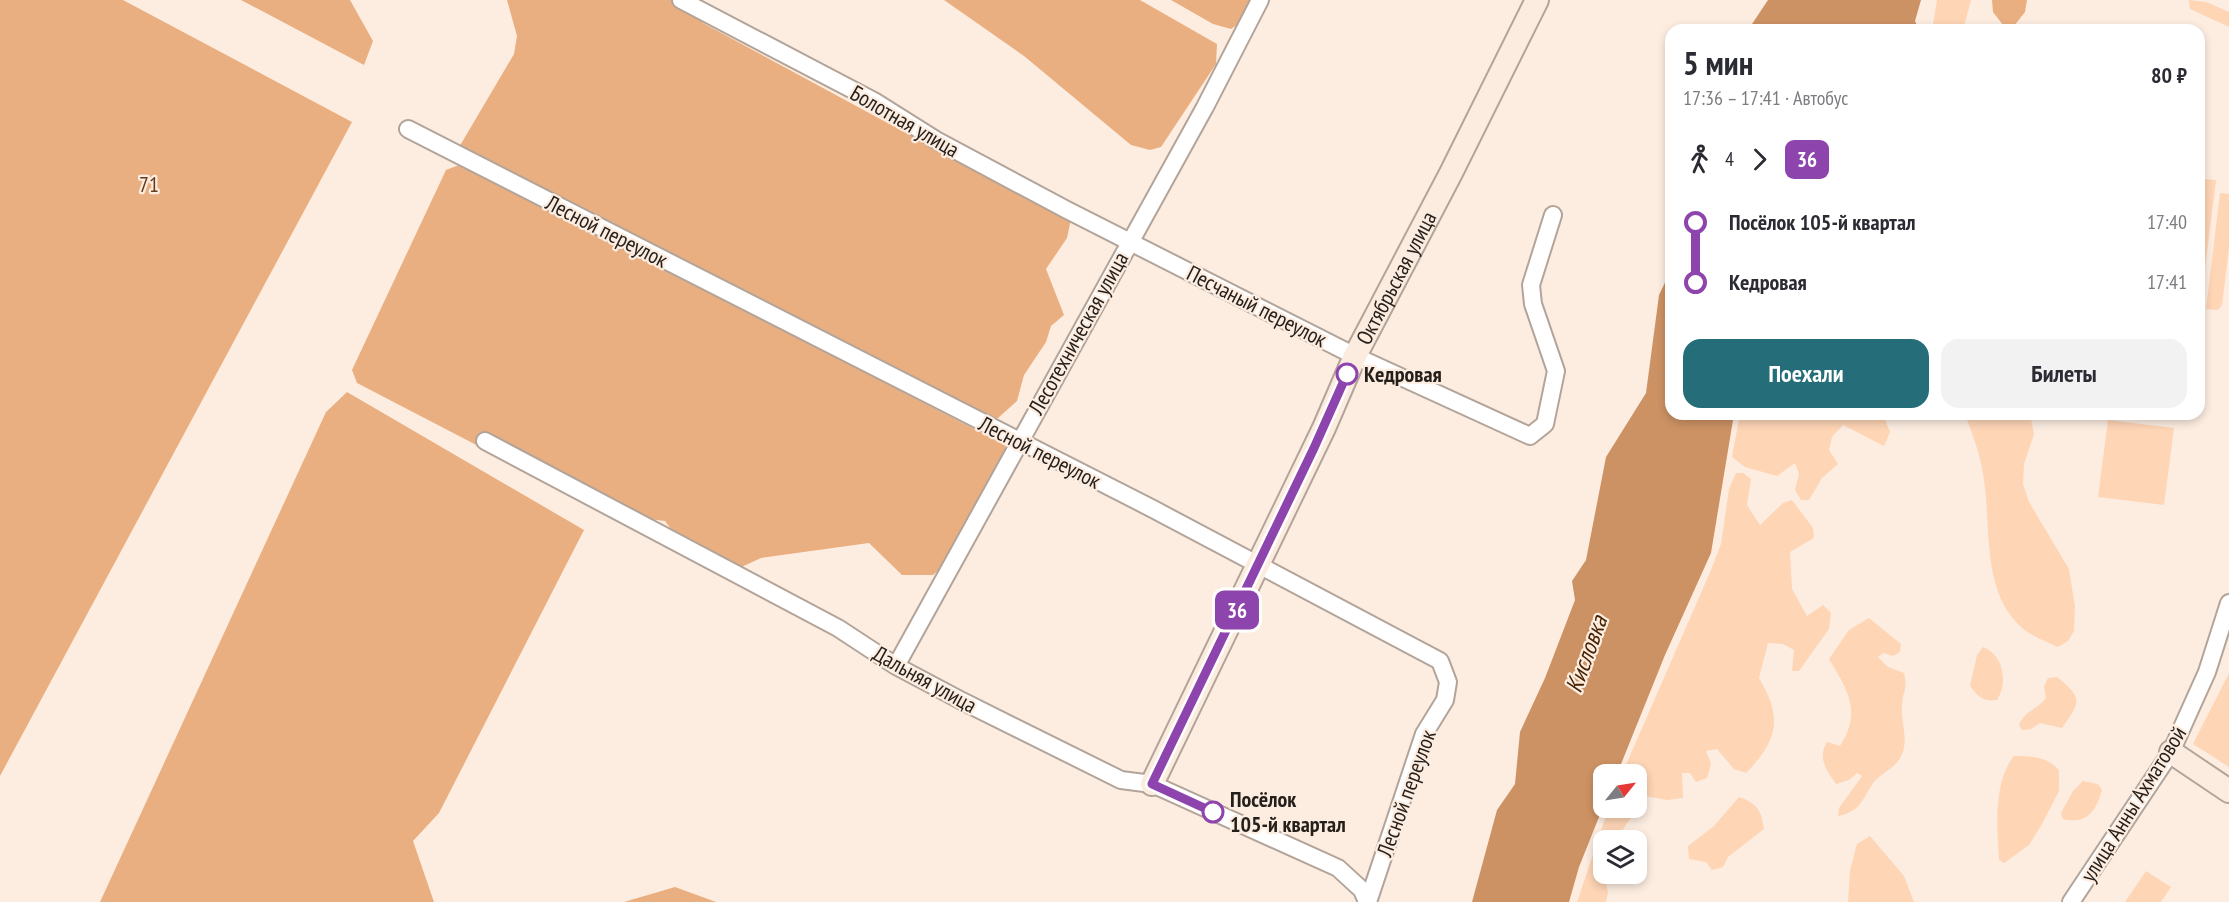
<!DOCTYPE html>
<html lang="ru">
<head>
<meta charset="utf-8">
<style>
  :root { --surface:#fff; --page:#f2f2f3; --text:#2b2b33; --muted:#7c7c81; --accent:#256d78 }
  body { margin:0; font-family:"PT Sans Narrow",sans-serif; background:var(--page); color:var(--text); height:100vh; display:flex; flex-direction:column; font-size:22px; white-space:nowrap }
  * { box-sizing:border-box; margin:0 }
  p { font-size:20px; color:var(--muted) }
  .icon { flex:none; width:33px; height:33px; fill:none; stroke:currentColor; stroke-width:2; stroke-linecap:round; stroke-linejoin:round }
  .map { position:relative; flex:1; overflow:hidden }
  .details { position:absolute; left:1665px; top:24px; width:540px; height:396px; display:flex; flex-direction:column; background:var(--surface); border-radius:18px; box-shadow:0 3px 9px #0003 }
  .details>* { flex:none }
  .badge { padding:0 12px; border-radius:9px; font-size:21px; line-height:39px }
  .needle { width:39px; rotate:60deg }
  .buttons { position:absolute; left:1593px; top:764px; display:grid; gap:12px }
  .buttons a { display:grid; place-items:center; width:54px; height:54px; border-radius:12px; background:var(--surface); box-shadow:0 3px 9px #0003; font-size:30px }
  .map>.badge { position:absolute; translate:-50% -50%; box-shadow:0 0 0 3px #fff }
  .legs { display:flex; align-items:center; gap:9px; height:66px; padding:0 18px; font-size:20px }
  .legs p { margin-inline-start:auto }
  .overview { display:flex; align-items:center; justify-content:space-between; height:102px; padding:0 18px }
  h1 { font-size:33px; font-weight:700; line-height:45px }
  .button { display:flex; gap:12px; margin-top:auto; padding:12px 18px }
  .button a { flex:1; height:69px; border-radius:18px; background:var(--accent); color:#fff; font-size:24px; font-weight:700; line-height:69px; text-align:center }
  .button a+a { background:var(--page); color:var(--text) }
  ul { padding:0 18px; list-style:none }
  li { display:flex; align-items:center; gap:21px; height:60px; font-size:22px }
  li i { display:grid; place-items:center; width:9px; height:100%; margin:0 8px; background:currentColor }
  li i::after { content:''; width:15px; height:15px; margin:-8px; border:4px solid; border-radius:50%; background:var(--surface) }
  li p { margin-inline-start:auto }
  li:first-child i { background:linear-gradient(#0000 50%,currentColor 0) }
  li:last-child i { background:linear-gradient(currentColor 50%,#0000 0) }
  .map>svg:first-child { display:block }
</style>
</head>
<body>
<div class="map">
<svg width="2229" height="902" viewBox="0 0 2229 902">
  <rect width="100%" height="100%" fill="#fdede1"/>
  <path fill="#fed5b5" d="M 1937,0 L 1971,0 L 1963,30 L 1932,30 Z
    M 2189,0 L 2206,2 L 2229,12 L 2229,27 L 2190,9 Z
    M 2205,179 L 2216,180 L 2199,316 L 2199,193 L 2202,198 Z
    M 2220,193 L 2229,194 L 2229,248 L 2222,305 L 2218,310 L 2206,309 Z
    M 1740,414 L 1883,414 L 1890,432 L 1884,446 L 1843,425 L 1832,437 L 1829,450 L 1838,464 L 1822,478 L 1809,500 L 1801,500 L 1795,490 L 1799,474 L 1795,463 L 1777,476 L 1745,467 L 1732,457 Z
    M 1965,414 L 2030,414 L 2034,434 L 2024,464 L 2023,484 L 2029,502 L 2069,569 L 2075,607 L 2074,631 L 2068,641 L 2058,647 C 2045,641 2028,635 2018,624 C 1982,588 1991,526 1984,480 C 1981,456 1973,436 1965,414 Z
    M 2108,420 L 2174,428 L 2164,505 L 2098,497 Z
    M 1736,473 L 1743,473 L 1751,479 L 1747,505 L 1760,525 L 1783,503 L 1792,500 L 1813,528 L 1814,538 L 1790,552 L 1792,589 L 1807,616 L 1823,605 L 1831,613 L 1829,629 L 1799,671 L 1792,671 L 1794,650 L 1783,644 L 1768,643 L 1759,678 C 1783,718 1778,740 1746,773 L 1734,769 L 1717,749 L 1706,751 L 1711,764 L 1707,778 L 1696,782 L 1690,773 L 1682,773 L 1683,798 L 1667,800 L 1645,796 L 1616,840 L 1604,840 L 1602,864 L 1608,893 L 1606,902 L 1577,902 L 1609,807 L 1636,807 L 1636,774 L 1622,774 L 1711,570 L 1721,544 L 1729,489 Z
    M 1869,618 L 1901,644 L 1900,652 L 1893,656 L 1884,653 L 1878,657 L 1888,667 L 1904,673 C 1908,689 1903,690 1902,704 C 1900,723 1911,741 1899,760 C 1892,770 1877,775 1871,786 C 1862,801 1859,812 1838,816 L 1839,808 L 1862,776 L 1857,773 L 1849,780 L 1836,784 C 1827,771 1817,758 1827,742 L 1840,746 C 1862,711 1848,691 1829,659 L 1849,630 Z
    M 1983,647 C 2004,655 2008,683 1997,700 C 1984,702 1978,697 1970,686 L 1977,655 Z
    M 2229,673 L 2229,767 L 2193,744 Z
    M 2057,677 C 2083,698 2081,701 2062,728 L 2040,723 L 2031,729 L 2022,730 L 2019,725 C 2026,709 2036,711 2046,698 L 2044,686 L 2048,678 Z
    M 2014,756 C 2032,756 2047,757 2059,770 L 2059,791 L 2042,824 L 2029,845 L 2004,863 L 1999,860 C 1997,828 1993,782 2014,756 Z
    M 2083,781 L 2098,784 L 2102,790 C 2096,812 2086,825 2063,819 L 2061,813 L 2073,791 Z
    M 1739,797 C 1757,803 1762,811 1764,829 L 1728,857 L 1723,867 L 1712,870 L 1706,862 L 1689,859 L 1688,846 L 1714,826 Z
    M 1870,836 L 1904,876 L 1914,902 L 1848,902 L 1850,870 L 1857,844 Z
    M 2146,871 L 2171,887 L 2161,902 L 2125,902 Z"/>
  <path fill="#eaaf80" d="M 0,0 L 123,0 L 352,122 L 0,776 Z
    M 241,0 L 350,0 L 373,41 L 364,65 Z
    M 507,0 L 689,0 L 703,23 L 1045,208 L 1071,219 L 1067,238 L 1046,269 L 1064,315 L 1051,326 L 1046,342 L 1024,375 L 1017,401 L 998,418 L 984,418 L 458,149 L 514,54 L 517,36 Z
    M 944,0 L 1140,0 L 1217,44 L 1216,64 L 1161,147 L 1150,150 L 1131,145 L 1024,56 Z
    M 1171,0 L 1254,0 L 1244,20 L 1231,29 L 1213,24 Z
    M 1992,0 L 2027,0 L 2025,12 L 2014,26 L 2003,25 L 1993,12 Z
    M 462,164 L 1005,445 L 1010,467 L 948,563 L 933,575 L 902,575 L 869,543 L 761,558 L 733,571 L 687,551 L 665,521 L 641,518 L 621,520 L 357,383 L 352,370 L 446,170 Z
    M 347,392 L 584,530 L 439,813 L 413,841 L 434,902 L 100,902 L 326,412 Z
    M 675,887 L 716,902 L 624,902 Z"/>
  <path fill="#cc9264" d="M 1768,0 L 1921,0 L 1915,21 L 1919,30 L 1748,30 Z
    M 1671,270 L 1671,414 L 1734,414 L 1711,553 L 1665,655 L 1617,774 L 1604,774 L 1603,807 L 1579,867 L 1569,902 L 1472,902 L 1497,810 L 1515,784 L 1520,732 L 1545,678 L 1575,600 L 1572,581 L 1586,560 L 1606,457 L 1646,393 L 1659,295 Z"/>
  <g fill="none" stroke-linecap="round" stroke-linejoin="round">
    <defs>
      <path id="street" d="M 681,0 L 874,101 L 936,140 L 1067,210 L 1355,356 L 1530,436 L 1545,424 L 1556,371 L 1533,304 L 1531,285 L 1553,215
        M 408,129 L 1153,509 L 1440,661 L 1448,682 L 1445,700 L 1424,734 L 1368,902
        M 485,441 L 838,628 L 896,666 L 962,701 L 1121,780 L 1152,784 L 1338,868 L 1362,890 L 1367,902
        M 896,666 L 1205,107 L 1260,0
        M 2071,902 L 2171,752 L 2207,672 L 2229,603"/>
      <g id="secondary">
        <path d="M 2171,752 L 2229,791"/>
        <path id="s1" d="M 1152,784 L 1324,428 L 1355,356 L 1451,173 L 1537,0"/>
      </g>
    </defs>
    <use href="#street" stroke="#b3a499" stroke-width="20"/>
    <use href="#secondary" stroke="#b3a499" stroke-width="26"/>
    <use href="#street" stroke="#fff" stroke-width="16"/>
    <use href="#secondary" stroke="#fcece0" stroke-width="22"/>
  </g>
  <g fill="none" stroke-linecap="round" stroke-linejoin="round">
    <defs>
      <path id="line-1" d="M 1213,812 L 1152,784 L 1314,448 L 1347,374"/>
    </defs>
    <use href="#line-1" stroke="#fff" stroke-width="14"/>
    <use href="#line-1" stroke="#8e44ad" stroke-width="9"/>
  </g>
  <g fill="#fff" stroke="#8e44ad" stroke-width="3">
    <circle cx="1347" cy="374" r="10"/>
    <circle cx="1213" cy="812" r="10"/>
  </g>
  <g text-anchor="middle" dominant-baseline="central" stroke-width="4.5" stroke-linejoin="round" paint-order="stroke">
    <g font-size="22" fill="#241f1a" stroke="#fdede1">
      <text transform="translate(905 121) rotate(30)">Болотная улица</text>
      <text transform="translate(607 231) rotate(27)">Лесной переулок</text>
      <text stroke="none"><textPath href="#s1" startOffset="562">Октябрьская улица</textPath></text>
      <text transform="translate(1257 306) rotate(27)">Песчаный переулок</text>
      <text transform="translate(1078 333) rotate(-61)">Лесотехническая улица</text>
      <text transform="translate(1040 452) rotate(27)">Лесной переулок</text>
      <text transform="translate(925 679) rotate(29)">Дальняя улица</text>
      <text transform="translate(1406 793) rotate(-70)">Лесной переулок</text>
      <text transform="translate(2133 804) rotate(-58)">улица Анны Ахматовой</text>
    </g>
    <g font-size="22" fill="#633b18" stroke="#fdede1">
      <text x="149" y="184">71</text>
    </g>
    <g font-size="22" font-weight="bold" fill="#241f1a" stroke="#fdede1" text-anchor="start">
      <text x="1364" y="374">Кедровая</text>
      <text x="1230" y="799">Посёлок<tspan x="1230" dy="25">105-й квартал</tspan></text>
    </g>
    <g font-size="24" font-style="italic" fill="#472200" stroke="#fdede1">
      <text transform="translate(1586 654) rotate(-70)">Кисловка</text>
    </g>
  </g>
</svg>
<div class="buttons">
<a><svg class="needle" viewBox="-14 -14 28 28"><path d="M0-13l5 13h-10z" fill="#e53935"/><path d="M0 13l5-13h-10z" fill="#7c7c81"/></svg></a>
<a><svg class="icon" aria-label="layers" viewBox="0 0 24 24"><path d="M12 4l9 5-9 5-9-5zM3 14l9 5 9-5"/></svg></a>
</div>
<b class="badge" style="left:1237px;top:610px;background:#8e44ad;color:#fff">36</b>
<section class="details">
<div class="overview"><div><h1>5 мин</h1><p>17:36 – 17:41 · Автобус</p></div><b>80 ₽</b></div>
<div class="legs"><svg class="icon" aria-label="walk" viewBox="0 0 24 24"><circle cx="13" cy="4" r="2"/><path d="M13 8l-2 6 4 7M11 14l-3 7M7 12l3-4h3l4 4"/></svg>4<svg class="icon" aria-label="forward" viewBox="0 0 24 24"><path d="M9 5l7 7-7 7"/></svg><b class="badge" style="background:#8e44ad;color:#fff">36</b></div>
<ul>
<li><i style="color:#8e44ad"></i><b>Посёлок 105-й квартал</b><p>17:40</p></li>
<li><i style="color:#8e44ad"></i><b>Кедровая</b><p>17:41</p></li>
</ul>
<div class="button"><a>Поехали</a><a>Билеты</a></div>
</section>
</div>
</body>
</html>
